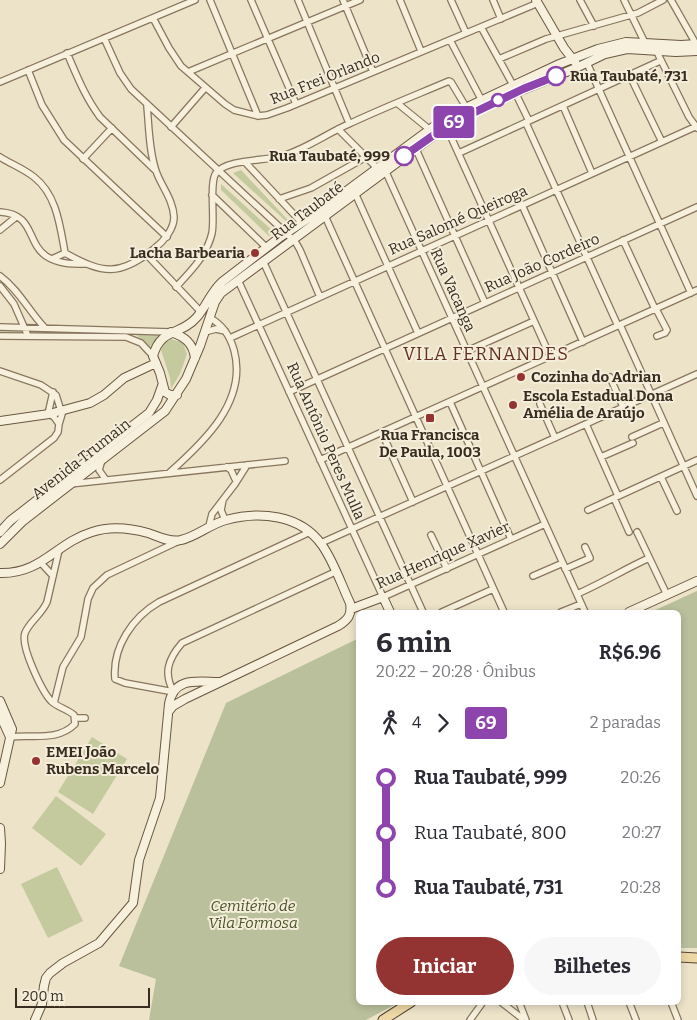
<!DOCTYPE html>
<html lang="pt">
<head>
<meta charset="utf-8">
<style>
  :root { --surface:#fff; --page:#f7f7f7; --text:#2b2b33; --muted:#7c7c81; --accent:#933433 }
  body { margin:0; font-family:Bitter,serif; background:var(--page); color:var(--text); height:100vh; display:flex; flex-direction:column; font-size:19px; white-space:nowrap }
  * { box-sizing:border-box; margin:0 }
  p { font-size:16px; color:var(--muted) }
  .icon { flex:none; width:28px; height:28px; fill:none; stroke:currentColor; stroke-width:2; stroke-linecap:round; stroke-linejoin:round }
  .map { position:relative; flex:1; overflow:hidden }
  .drawer { position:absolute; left:356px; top:610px; width:325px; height:395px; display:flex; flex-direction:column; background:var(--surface); border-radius:8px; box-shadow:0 2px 8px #0003 }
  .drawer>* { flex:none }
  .badge { padding:0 10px; border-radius:4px; font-size:18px; line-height:32px }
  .scale { position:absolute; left:15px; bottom:12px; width:135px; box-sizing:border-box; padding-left:5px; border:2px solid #392d21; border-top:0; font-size:14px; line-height:18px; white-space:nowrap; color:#392d21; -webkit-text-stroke:4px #f4edd9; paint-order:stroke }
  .map>.badge { position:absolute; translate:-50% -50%; box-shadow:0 0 0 2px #fff }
  .legs { display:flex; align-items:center; gap:8px; height:55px; padding:0 20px; font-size:16px }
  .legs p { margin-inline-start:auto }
  .summary { display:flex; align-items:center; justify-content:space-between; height:85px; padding:0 20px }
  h1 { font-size:28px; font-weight:700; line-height:38px }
  .cta { display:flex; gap:10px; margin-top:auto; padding:10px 20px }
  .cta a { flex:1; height:58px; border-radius:30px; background:var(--accent); color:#fff; font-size:20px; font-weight:700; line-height:58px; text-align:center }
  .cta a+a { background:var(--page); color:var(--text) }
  ul { padding:0 20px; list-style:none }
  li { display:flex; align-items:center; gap:18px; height:55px; font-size:19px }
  li i { display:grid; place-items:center; width:8px; height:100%; margin:0 6px; background:currentColor }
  li i::after { content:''; width:12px; height:12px; margin:-6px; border:4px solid; border-radius:50%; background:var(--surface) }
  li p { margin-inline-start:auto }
  li:first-child i { background:linear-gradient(#0000 50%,currentColor 0) }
  li:last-child i { background:linear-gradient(currentColor 50%,#0000 0) }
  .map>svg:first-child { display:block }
</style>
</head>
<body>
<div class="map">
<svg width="697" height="1020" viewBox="0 0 697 1020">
  <rect width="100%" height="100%" fill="#ece3c9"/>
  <path fill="#c4ca9e" d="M 241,170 L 286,218 L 289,221 L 288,223 L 233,173 Z
    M 221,184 L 274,232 L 269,236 L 221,190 Z
    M 0,331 L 137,334 L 161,333 L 155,340 L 152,348 L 136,335 L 0,332 Z
    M 171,339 L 183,343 L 187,354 L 180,374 L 171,389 L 170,378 L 161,350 L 164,343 Z
    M 92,737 L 127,759 L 93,814 L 58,792 Z
    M 56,796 L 106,834 L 81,866 L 32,828 Z
    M 57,867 L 83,921 L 48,938 L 21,884 Z"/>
  <path fill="#bac09c" d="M 697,591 L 697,948 L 679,948 L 679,612 L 651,612 Z
    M 359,638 L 359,1002 L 398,1003 L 366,1020 L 149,1020 L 156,979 L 119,966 L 226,703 Z"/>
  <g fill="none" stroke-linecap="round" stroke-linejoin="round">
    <defs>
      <path id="street" d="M 210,0 L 258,116
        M 251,0 L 296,104
        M 298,0 L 349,123
        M 343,0 L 373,72
        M 400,0 L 421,51
        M 451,0 L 466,33
        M 493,0 L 501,19
        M 580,0 L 594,26
        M 624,0 L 645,43
        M 671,0 L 696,44
        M 153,18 L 169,48 L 181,66 L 225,104 L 234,110 L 258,116 L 267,115 L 287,108 L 538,3
        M 481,27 L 513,85
        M 104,38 L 120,73 L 131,89 L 286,233 L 296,243 L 300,250 L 320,297
        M 450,40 L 481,99
        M 656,50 L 689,117 L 697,128
        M 67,53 C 77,76 85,97 100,117 L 155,170
        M 499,59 L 546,39 L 638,13 L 663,0
        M 587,63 L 691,293
        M 28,70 L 42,105 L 64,140 L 167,237
        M 188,72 L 360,0
        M 630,76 L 662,142
        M 0,82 L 195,0
        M 515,92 L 529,121
        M 397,103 L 429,129
        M 563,106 L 592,173
        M 526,123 L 618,326
        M 446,126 L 550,356
        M 171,127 L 205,88
        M 338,129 L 377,168
        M 415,147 L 485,303
        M 459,153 L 660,61
        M 0,157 C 11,164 24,169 34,177 C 57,195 60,226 65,253 C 103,274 120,277 155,248 C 164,241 174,229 174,217 C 173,199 161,186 156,171 C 149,151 149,127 147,106
        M 83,159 L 112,128
        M 245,162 L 302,223
        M 385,170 L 585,612
        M 355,193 L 418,333
        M 212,195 L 267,248
        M 279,199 L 311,188 L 366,157
        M 522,205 L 583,342
        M 0,212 C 35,214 26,242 46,256 C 58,264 71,264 85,264
        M 325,216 L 504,612
        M 0,230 L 16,217
        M 623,240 L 655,309
        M 147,255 L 201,312
        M 52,259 L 65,253
        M 263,261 L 423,612
        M 0,276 C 18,289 29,311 44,327
        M 238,280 L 383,597 L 545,524
        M 0,286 L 14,304 L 28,336
        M 176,287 C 191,271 207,255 212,233 C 215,219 209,182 216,173 C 227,159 265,161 282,156 C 307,149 327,133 351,123 C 383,108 416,95 449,81 L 451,82 L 466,107
        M 656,309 L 667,330 L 665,333 L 657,336
        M 620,325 L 697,496
        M 0,327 L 171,332
        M 205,332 L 216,329 L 225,331
        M 0,336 L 126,337 L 141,343 L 153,356
        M 230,338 L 697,126
        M 467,351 L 534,321
        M 0,371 L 41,385 L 56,395 L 62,414 L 59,424
        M 610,377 L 623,407
        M 289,392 L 697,207
        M 450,402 L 511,539
        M 540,404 L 555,438
        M 48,414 L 53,392
        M 586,424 L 618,496
        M 382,433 L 413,502
        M 632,437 L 663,423
        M 601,457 L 633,443
        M 102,460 L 99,470 L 106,480
        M 320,460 L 697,290
        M 227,467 L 231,470 L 235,479
        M 169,473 C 204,442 248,401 234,350 C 230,336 223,325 210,318
        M 661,477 L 677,511
        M 65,478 L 70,484 L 285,461
        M 0,480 L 54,438 L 58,432 L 59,424 L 54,417 L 49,414
        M 614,498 L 629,532
        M 223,500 L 221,510 L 225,520
        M 588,510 L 697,460
        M 209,526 L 212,514 L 235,484 L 247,465
        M 637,532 L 667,595
        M 431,535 L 447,569
        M 321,543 L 697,374
        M 41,563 L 53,576
        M 565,569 L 590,558 L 585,547
        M 533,576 L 563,563
        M 577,594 C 602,583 625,569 649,558
        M 442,612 L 493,589
        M 561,612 L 581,604
        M 174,692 L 125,683 L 115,679 C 112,647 133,617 159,602 L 310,532
        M 174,692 C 163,674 168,659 182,643 L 335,572
        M 54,703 L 63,667 L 81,637 L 88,599 L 93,588 L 107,575 L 179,541
        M 75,718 L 85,718
        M 10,737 C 32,734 57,742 75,724 L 74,715 C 67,709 57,707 51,701 C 42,691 20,646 25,633 C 29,622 42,614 47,602 L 59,550
        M 501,1002 L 524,1020
        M 519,1002 L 526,1020
        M 562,1002 L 569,1020
        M 587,1002 L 593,1020
        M 629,1002 L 636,1020
        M 671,1002 L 678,1020
        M 470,1020 L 483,1002"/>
      <path id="secondary" d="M 536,0 L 564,48 L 575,62
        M 171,332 C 185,337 193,343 195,358
        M 177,395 L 170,395 L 165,392 L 160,373 L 153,356 C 161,327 181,336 197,317 C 207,305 211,292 222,282 L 279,238 L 318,212 L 448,116 L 557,65 L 598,49 L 626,42 L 681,45 L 697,44
        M 0,421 L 49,414 L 90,403 L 104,395 L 124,378 L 156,363
        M 0,532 L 10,521 L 149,413 L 157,400 L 162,386
        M 0,544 L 23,521 L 165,411 L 186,379 L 200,346 L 215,302 L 221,293 L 448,125 L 498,100 L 576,68 L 605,54 L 627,49 L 676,52 L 697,51
        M 0,573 C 42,574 56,543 92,532 C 110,526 130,528 148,533 C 157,536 170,543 181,540 C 196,537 210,524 226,520 C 259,511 300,514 322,545 C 334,562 341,584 350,603 C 352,615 348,620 338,626 L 185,699 L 173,706 L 169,711
        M 351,609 L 383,597 L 390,612
        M 629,612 L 697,581
        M 0,701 L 12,729 L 0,783
        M 0,715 L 10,737
        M 0,828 L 1,843 L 0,869
        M 35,1020 L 42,1004 L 44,986 L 46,978 L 50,973 L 63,963 L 99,943 L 133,903 L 139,860 L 160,798 L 169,704 C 174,676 198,682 219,682"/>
      <path id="primary" d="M 679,957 L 697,958
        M 383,1020 L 411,1002"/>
    </defs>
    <use href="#street" stroke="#88765f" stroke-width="8"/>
    <use href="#secondary" stroke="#6a5742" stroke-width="10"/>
    <use href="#primary" stroke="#564433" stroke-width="11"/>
    <use href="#street" stroke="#f7f0dc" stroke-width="5.5"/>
    <use href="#secondary" stroke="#f7f0dc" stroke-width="8"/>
    <use href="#primary" stroke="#ecd7a5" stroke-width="9"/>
  </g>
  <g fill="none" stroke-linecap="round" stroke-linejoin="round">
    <defs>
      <path id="line-1" d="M 404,156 L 448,125 L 523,89 L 556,76"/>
    </defs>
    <use href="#line-1" stroke="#fff" stroke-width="11"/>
    <use href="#line-1" stroke="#8e44ad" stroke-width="8"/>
  </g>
  <g fill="#fff" stroke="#8e44ad" stroke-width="2.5">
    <circle cx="556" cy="76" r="9"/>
    <circle cx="498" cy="100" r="6"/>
    <circle cx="404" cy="156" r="9"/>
  </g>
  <g fill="#933433" stroke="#f4edd9" stroke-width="2">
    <circle cx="255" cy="253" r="5"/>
    <circle cx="521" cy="377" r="5"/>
    <circle cx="513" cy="405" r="5"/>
    <rect x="425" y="413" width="10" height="10" rx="2.5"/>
    <circle cx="36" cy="761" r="5"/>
  </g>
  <g text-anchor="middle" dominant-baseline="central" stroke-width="4" stroke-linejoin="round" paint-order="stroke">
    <g font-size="15" font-weight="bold" fill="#392d21" stroke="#f4edd9" text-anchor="start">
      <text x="570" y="76">Rua Taubaté, 731</text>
      <text x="390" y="156" text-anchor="end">Rua Taubaté, 999</text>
    </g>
    <g font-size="15" fill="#392d21" stroke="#f4edd9">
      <text transform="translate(325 78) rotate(-22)">Rua Frei Orlando</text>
      <text transform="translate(307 211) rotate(-37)">Rua Taubaté</text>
      <text transform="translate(458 220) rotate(-24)">Rua Salomé Queiroga</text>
      <text transform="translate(542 263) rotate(-24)">Rua João Cordeiro</text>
      <text transform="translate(453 290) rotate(66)">Rua Vacanga</text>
      <text transform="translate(326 441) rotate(66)">Rua Antônio Peres Mulla</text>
      <text transform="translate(81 459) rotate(-38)">Avenida Trumain</text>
      <text transform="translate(443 555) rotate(-24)">Rua Henrique Xavier</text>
    </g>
    <g font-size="15" font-weight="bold" fill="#392d21" stroke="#f4edd9" text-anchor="start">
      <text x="245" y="253" text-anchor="end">Lacha Barbearia</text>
      <text x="531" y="377">Cozinha do Adrian</text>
      <text x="523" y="396">Escola Estadual Dona<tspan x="523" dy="17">Amélia de Araújo</tspan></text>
      <text x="430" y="435" text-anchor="middle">Rua Francisca<tspan x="430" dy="17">De Paula, 1003</tspan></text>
      <text x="46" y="752">EMEI João<tspan x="46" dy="17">Rubens Marcelo</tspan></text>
    </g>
    <g font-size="15" font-style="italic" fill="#485429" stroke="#f4edd9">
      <text x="253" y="906">Cemitério de<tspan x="253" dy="17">Vila Formosa</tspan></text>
    </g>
    <g font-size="18" letter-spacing="1" fill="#633224" stroke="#f4edd9">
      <text x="486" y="354">VILA FERNANDES</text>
    </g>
  </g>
</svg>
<div class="scale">200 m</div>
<b class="badge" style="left:454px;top:122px;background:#8e44ad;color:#fff">69</b>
<section class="drawer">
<div class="summary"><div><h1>6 min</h1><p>20:22 – 20:28 · Ônibus</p></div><b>R$6.96</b></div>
<div class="legs"><svg class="icon" aria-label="walk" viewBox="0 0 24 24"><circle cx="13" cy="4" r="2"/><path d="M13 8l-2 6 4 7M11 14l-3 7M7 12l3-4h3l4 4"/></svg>4<svg class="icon" aria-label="forward" viewBox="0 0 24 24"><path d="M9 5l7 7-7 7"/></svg><b class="badge" style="background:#8e44ad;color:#fff">69</b><p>2 paradas</p></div>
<ul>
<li><i style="color:#8e44ad"></i><b>Rua Taubaté, 999</b><p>20:26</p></li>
<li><i style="color:#8e44ad"></i><span>Rua Taubaté, 800</span><p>20:27</p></li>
<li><i style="color:#8e44ad"></i><b>Rua Taubaté, 731</b><p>20:28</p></li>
</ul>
<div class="cta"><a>Iniciar</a><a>Bilhetes</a></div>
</section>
</div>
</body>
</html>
